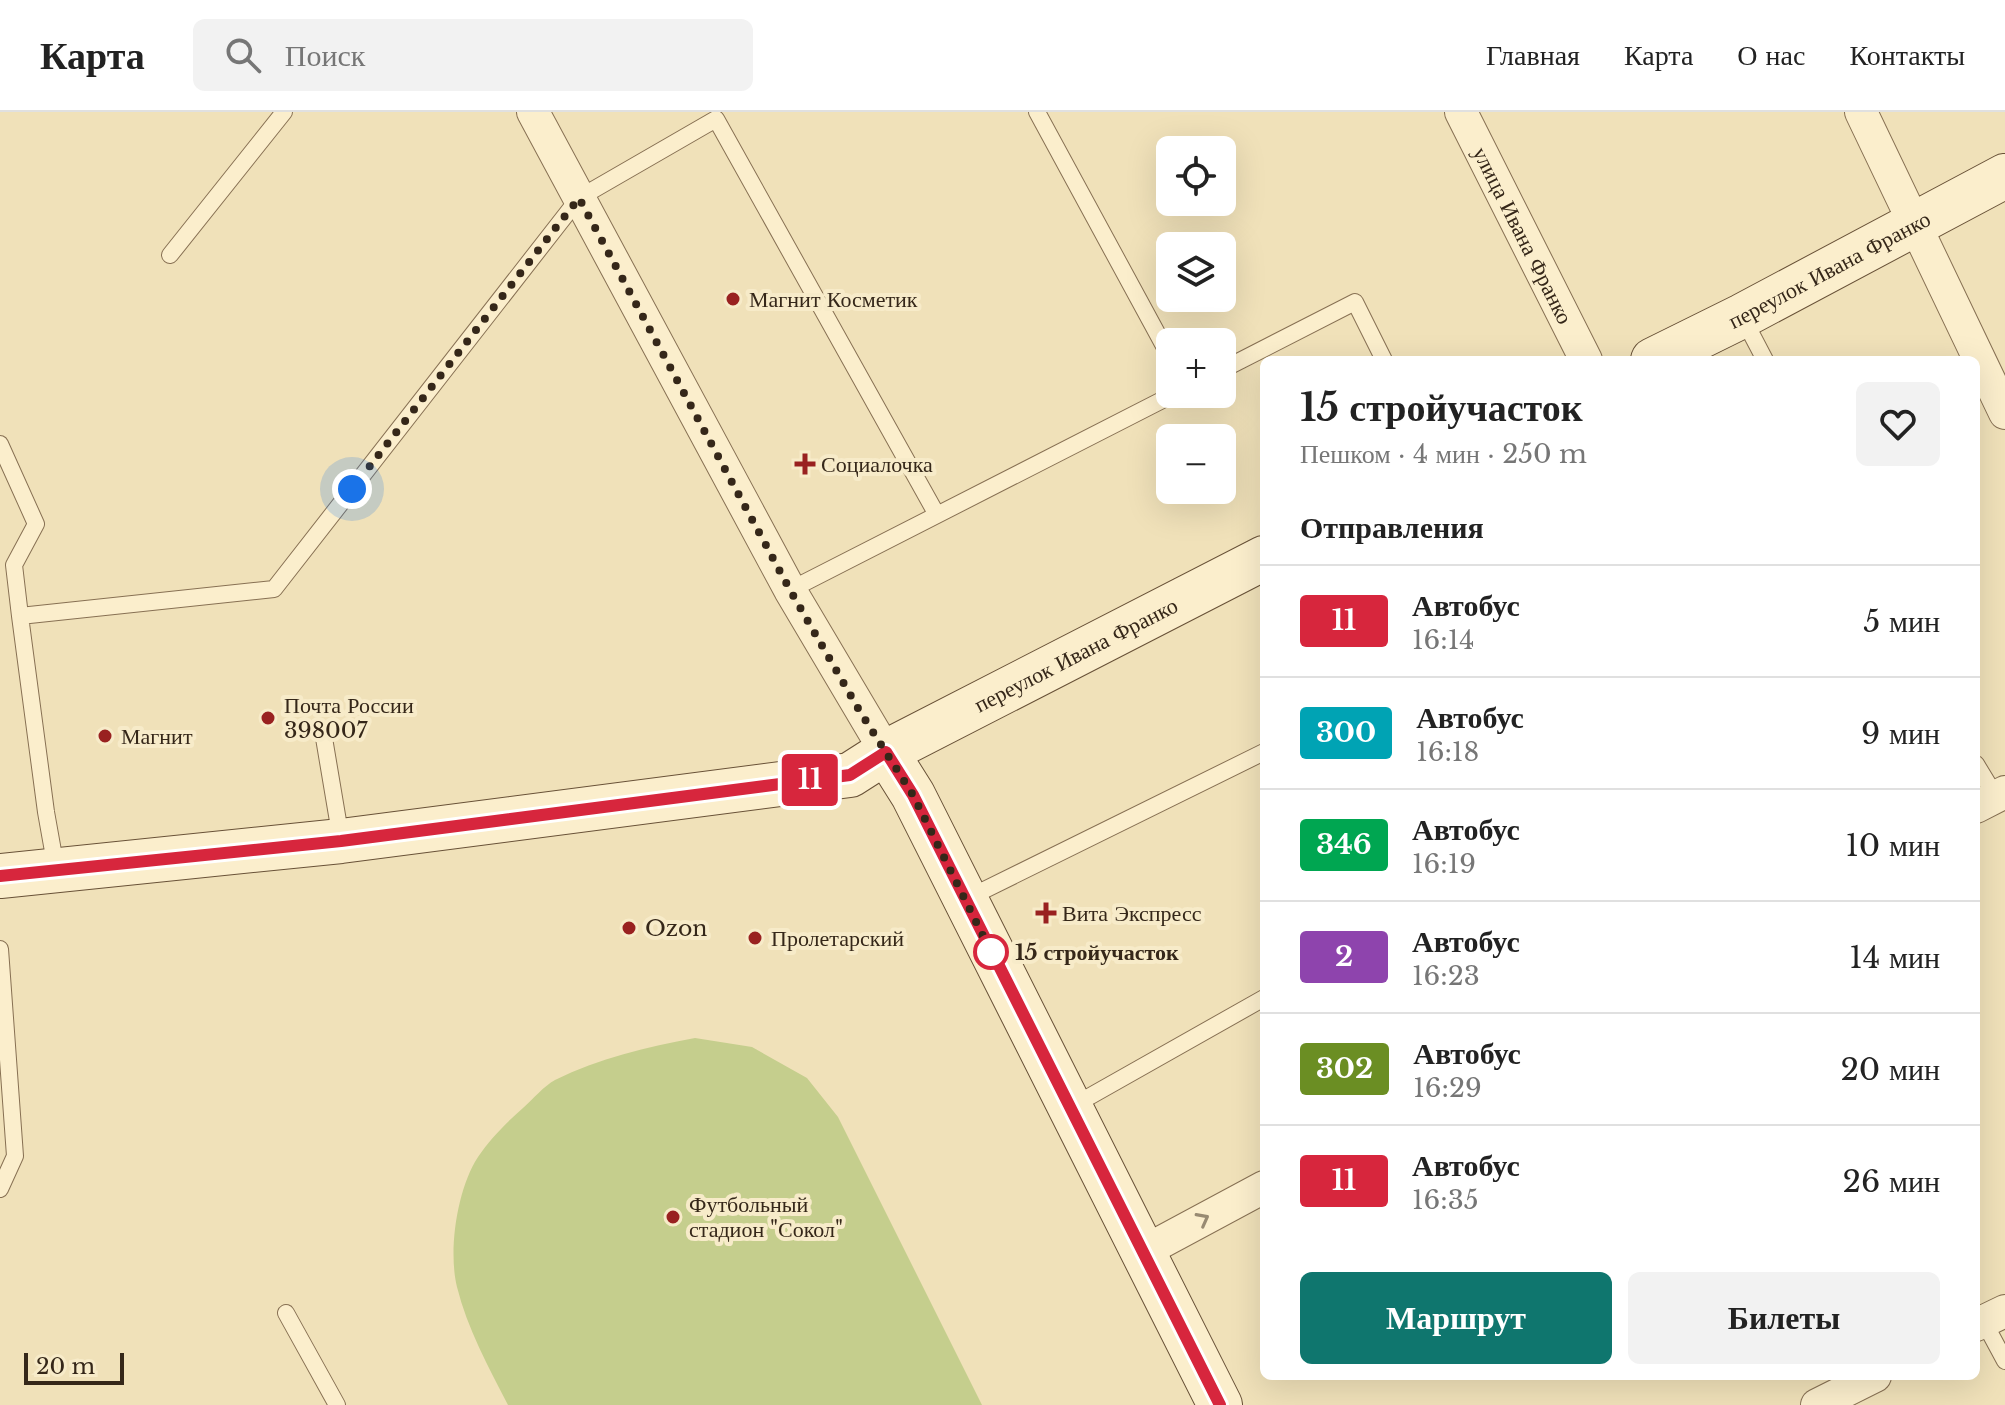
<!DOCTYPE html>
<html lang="ru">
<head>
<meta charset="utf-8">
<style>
  :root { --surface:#fff; --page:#f2f2f2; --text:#222; --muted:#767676; --line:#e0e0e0; --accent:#0f766e }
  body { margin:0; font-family:"Libre Baskerville",serif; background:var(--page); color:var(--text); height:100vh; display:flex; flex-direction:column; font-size:30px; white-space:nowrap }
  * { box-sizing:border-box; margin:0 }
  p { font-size:26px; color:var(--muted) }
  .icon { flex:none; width:44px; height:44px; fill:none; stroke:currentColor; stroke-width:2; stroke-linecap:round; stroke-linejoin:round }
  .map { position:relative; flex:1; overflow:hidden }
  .drawer { position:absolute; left:1260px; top:244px; width:720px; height:1024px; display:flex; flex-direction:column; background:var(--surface); border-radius:12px; box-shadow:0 8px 32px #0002 }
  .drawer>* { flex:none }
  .badge { padding:0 16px; border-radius:6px; font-size:28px; line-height:52px }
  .controls { position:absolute; left:1156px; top:24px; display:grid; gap:16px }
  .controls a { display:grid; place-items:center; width:80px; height:80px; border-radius:12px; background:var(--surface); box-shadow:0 8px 32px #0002; font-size:40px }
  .scale { position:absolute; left:24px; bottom:20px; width:100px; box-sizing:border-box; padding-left:8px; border:4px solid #352719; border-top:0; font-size:22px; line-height:28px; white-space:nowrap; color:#352719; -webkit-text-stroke:6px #f7ebc9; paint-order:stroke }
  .you { position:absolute; width:40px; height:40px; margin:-20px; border:6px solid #fff; border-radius:50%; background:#1a73e8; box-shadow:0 0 0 12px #1a73e833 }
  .map>.badge { position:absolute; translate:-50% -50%; box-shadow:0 0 0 4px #fff }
  h2 { padding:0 40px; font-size:30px; line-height:72px }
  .round { display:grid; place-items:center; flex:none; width:84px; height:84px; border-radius:12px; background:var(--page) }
  .summary { display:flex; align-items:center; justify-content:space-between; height:136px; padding:0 40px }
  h1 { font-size:38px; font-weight:700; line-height:60px }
  .primary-button { display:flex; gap:16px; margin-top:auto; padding:16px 40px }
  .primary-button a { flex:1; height:92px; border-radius:12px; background:var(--accent); color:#fff; font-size:32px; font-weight:700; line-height:92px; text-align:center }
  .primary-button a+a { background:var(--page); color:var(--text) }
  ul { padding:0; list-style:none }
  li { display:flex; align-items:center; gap:24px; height:112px; padding:0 40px; border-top:2px solid var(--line) }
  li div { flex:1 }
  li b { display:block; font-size:30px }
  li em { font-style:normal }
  li .badge { min-width:88px; font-weight:700; text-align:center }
  header { display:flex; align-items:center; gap:48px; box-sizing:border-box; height:112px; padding:0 40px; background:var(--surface); border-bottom:2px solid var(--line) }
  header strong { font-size:38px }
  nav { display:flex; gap:44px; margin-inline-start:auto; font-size:28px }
  .search { width:560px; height:72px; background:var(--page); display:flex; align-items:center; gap:20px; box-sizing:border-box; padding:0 28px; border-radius:12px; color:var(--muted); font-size:30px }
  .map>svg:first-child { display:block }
</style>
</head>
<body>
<header>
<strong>Карта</strong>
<div class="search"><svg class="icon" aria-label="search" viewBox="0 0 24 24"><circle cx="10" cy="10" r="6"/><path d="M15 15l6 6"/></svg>Поиск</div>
<nav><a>Главная</a><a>Карта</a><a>О нас</a><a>Контакты</a></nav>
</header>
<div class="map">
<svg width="2005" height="1293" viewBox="0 0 2005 1293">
  <rect width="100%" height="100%" fill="#f0e1b9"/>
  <path fill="#c5ce8d" d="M 695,926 L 752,935 L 807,966 L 838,1005 L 982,1293 L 508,1293 C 489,1256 467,1216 457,1175 C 448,1139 457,1077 478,1045 C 490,1027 507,1010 523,996 C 533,987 544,974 555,968 C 599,946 647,935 695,926 Z"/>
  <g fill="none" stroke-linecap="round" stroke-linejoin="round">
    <defs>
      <path id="lane" d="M 1037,0 L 1170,245
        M 170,143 L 284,0
        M 1743,206 L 1765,248
        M 1222,258 L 1355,190 L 1384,248
        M 0,332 L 36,412 L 14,453 L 20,504
        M 790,478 L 1174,282
        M 324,626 L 341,727
        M 1976,652 L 1996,685
        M 56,756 L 46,700 L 20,504 L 274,477 L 579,86 L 716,7 L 937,403
        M 966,787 L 1264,640
        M 0,837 L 15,1044 L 0,1077
        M 1071,995 L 1264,886
        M 286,1201 L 337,1293
        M 1984,1210 L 2005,1249"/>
      <g id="street">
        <path d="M 533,0 L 790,478 L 886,640"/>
        <path id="s1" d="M 1461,0 L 1586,248"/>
        <path d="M 1861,0 L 2005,301"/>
        <path d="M 1976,695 L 2005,680"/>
        <path d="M 1143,1140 L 1264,1075"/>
        <path d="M 1976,1213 L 2005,1199"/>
        <path d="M 1817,1293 L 1875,1264"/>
      </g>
      <g id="secondary">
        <path id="s2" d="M 1653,248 L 1742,204 L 2005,64"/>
        <path d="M 886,640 L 913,683 L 1220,1293"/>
        <path id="s3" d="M 0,764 L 341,729 L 850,663 L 886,640 L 1264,446"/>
      </g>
    </defs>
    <use href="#lane" stroke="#877053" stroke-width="18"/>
    <use href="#street" stroke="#877053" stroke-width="34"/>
    <use href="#secondary" stroke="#685137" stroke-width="46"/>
    <use href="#lane" stroke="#fbeecc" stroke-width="16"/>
    <use href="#street" stroke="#fbeecc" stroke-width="32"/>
    <use href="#secondary" stroke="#fbeecc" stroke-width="44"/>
  </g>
  <defs><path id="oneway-chevron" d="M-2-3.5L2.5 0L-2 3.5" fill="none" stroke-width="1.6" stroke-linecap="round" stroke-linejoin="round" transform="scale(2)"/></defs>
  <use stroke="#988a72" href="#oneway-chevron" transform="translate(1203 1107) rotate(-28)"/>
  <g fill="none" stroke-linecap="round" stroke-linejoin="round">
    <defs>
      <path id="line" d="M 0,764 L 341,729 L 850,663 L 886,640 L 913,683 L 1220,1293"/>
    </defs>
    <use href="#line" stroke="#fff" stroke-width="18"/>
    <use href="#line" stroke="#d7263d" stroke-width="12"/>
    <path stroke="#352719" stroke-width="8" stroke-dasharray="0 14.4" d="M 352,377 L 579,86 L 790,478 L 859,598 L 913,683 L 991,840"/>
  </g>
  <g fill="#992120" stroke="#f7ebc9" stroke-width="3">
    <circle cx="733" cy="187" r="8"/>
    <path d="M801 340h8v8h8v8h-8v8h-8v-8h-8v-8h8z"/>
    <circle cx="268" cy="606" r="8"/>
    <circle cx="105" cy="624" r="8"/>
    <path d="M1042 789h8v8h8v8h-8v8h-8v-8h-8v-8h8z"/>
    <circle cx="629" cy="816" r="8"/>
    <circle cx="755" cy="826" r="8"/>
    <circle cx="673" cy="1105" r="8"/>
  </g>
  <circle fill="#fff" stroke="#d7263d" stroke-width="4" cx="991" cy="840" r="16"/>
  <g text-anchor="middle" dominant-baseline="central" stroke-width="8" stroke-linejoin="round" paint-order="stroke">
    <g font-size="22" fill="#352719" stroke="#f7ebc9">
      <text stroke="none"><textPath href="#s1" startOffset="138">улица Ивана Франко</textPath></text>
      <text stroke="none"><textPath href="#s2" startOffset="198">переулок Ивана Франко</textPath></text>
      <text stroke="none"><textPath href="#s3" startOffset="1112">переулок Ивана Франко</textPath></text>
    </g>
    <g font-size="22" fill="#352719" stroke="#f7ebc9" text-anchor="start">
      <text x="749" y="187">Магнит Косметик</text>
      <text x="821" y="352">Социалочка</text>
      <text x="284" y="593">Почта России<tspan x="284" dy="25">398007</tspan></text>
      <text x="121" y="624">Магнит</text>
      <text x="1062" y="801">Вита Экспресс</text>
      <text x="645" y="816">Ozon</text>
      <text x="771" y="826">Пролетарский</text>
      <text x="689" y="1092">Футбольный<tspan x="689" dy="25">стадион "Сокол"</tspan></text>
    </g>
    <g font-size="22" font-weight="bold" fill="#352719" stroke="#f7ebc9" text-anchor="start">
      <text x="1015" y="840">15 стройучасток</text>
    </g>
  </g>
</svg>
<div class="controls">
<a><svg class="icon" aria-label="locate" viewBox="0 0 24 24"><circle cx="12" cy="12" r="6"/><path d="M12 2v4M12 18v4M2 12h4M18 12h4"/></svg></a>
<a><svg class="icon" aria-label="layers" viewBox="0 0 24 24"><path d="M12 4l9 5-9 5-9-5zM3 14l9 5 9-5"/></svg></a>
<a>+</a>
<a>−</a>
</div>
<div class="scale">20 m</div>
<div class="you" style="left:352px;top:377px"></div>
<b class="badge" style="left:810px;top:668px;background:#d7263d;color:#fff">11</b>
<section class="drawer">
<div class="summary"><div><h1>15 стройучасток</h1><p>Пешком · 4 мин · 250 m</p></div><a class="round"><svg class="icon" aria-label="heart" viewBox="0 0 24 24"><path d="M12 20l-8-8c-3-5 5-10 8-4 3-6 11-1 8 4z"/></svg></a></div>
<h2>Отправления</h2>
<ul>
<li><span class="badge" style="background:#d7263d;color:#fff">11</span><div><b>Автобус</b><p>16:14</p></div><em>5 мин</em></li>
<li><span class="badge" style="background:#00a3b4;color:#fff">300</span><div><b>Автобус</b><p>16:18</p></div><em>9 мин</em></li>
<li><span class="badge" style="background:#00a651;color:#fff">346</span><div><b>Автобус</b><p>16:19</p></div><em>10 мин</em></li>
<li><span class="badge" style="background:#8e44ad;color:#fff">2</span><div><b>Автобус</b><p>16:23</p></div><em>14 мин</em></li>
<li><span class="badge" style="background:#6b8e23;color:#fff">302</span><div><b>Автобус</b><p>16:29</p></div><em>20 мин</em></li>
<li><span class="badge" style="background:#d7263d;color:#fff">11</span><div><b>Автобус</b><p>16:35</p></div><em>26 мин</em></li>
</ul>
<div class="primary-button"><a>Маршрут</a><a>Билеты</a></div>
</section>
</div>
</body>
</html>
